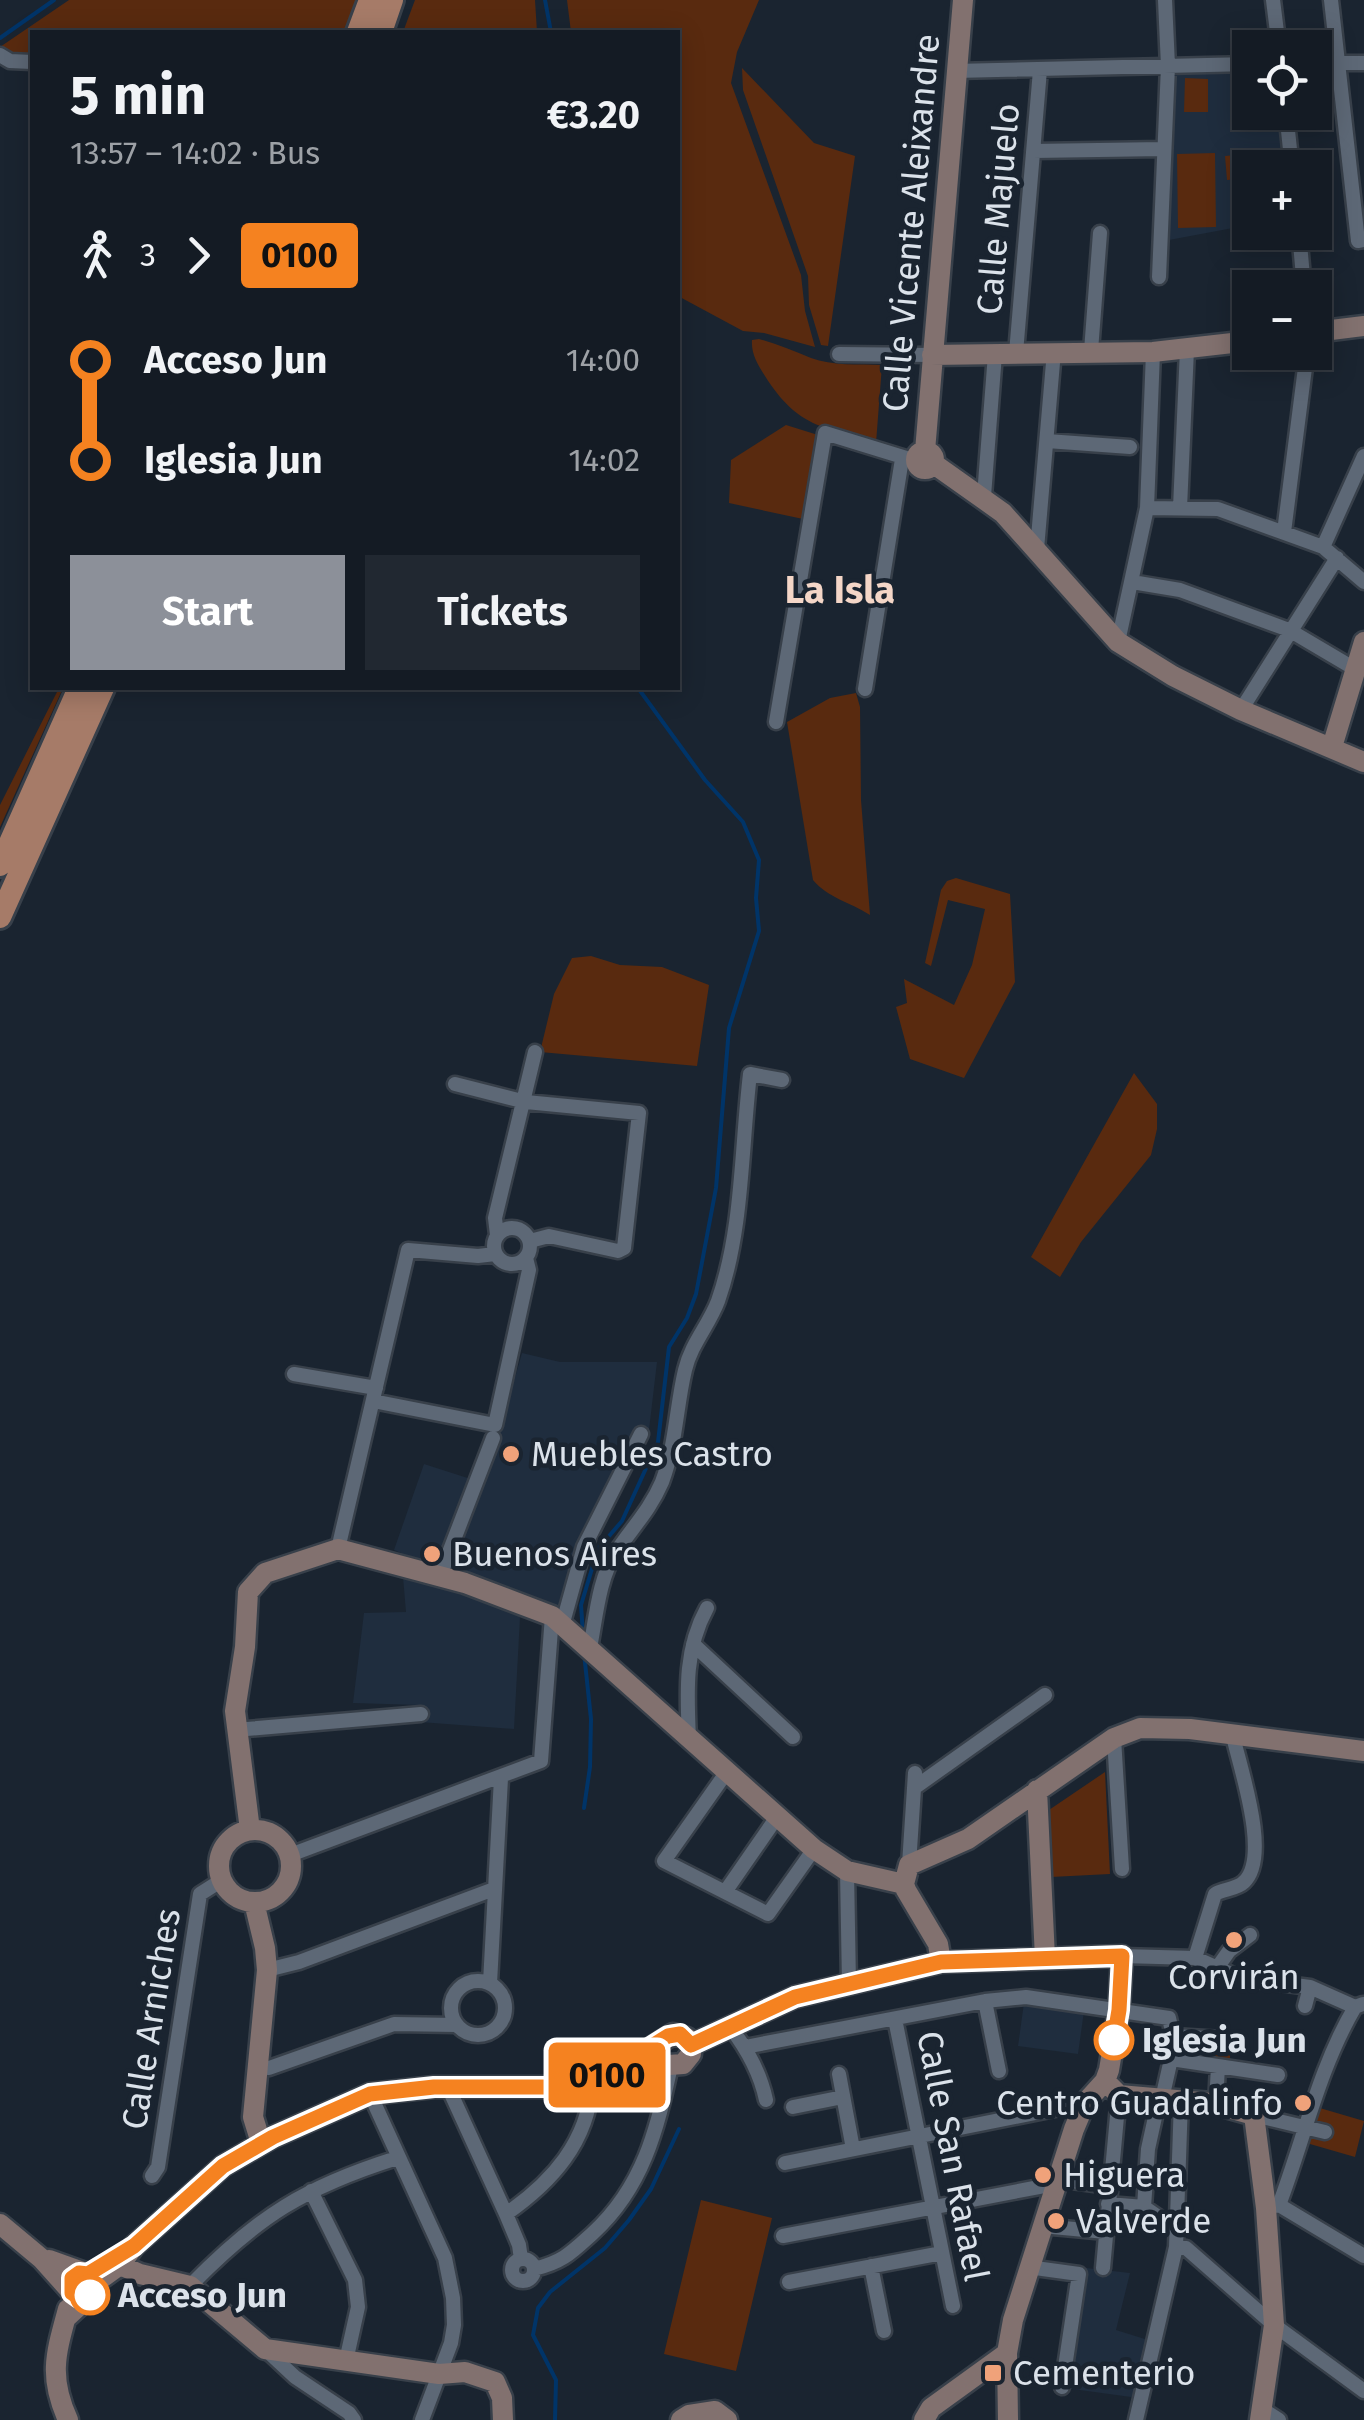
<!DOCTYPE html>
<html lang="en">
<head>
<meta charset="utf-8">
<style>
  :root { --surface:#141b24; --page:#212831; --text:#f1f3f6; --muted:#9da1a6; --line:#333941; --accent:#8c9099 }
  body { margin:0; font-family:"Fira Sans",sans-serif; background:var(--page); color:var(--text); height:100vh; display:flex; flex-direction:column; font-size:38px; white-space:nowrap }
  * { box-sizing:border-box; margin:0 }
  p { font-size:32px; color:var(--muted) }
  .icon { flex:none; width:55px; height:55px; fill:none; stroke:currentColor; stroke-width:2; stroke-linecap:round; stroke-linejoin:round }
  .map { position:relative; flex:1; overflow:hidden }
  .panel { position:absolute; left:30px; top:30px; width:650px; height:660px; display:flex; flex-direction:column; background:var(--surface); border-radius:0px; box-shadow:0 5px 25px #0003,0 0 0 2px var(--line) }
  .panel>* { flex:none }
  .badge { padding:0 20px; border-radius:8px; font-size:35px; line-height:65px }
  .controls { position:absolute; left:1232px; top:30px; display:grid; gap:20px }
  .controls a { display:grid; place-items:center; width:100px; height:100px; border-radius:0px; background:var(--surface); box-shadow:0 5px 25px #0003,0 0 0 2px var(--line); font-size:50px }
  .map>.badge { position:absolute; translate:-50% -50%; box-shadow:0 0 0 5px #fff }
  .legs { display:flex; align-items:center; gap:15px; height:110px; padding:0 40px; font-size:32px }
  .legs p { margin-inline-start:auto }
  .summary { display:flex; align-items:center; justify-content:space-between; height:170px; padding:0 40px }
  h1 { font-size:55px; font-weight:700; line-height:75px }
  .primary-button { display:flex; gap:20px; margin-top:auto; padding:20px 40px }
  .primary-button a { flex:1; height:115px; border-radius:0px; background:var(--accent); color:#fff; font-size:40px; font-weight:700; line-height:115px; text-align:center }
  .primary-button a+a { background:var(--page); color:var(--text) }
  ul { padding:0 40px; list-style:none }
  li { display:flex; align-items:center; gap:35px; height:100px; font-size:38px }
  li i { display:grid; place-items:center; width:15px; height:100%; margin:0 12px; background:currentColor }
  li i::after { content:''; width:25px; height:25px; margin:-12px; border:8px solid; border-radius:50%; background:var(--surface) }
  li p { margin-inline-start:auto }
  li:first-child i { background:linear-gradient(#0000 50%,currentColor 0) }
  li:last-child i { background:linear-gradient(currentColor 50%,#0000 0) }
  .map>svg:first-child { display:block }
</style>
</head>
<body>
<div class="map">
<svg width="1364" height="2420" viewBox="0 0 1364 2420">
  <rect width="100%" height="100%" fill="#1a2430"/>
  <path fill="#1f2d3e" d="M 1250,72 L 1250,112 L 1280,113 L 1286,167 L 1250,168 L 1250,183 L 1232,186 L 1233,228 L 1169,240 L 1175,73 Z
    M 522,1353 L 560,1362 L 657,1362 L 649,1430 L 582,1557 L 562,1618 L 521,1599 L 514,1729 L 420,1722 L 419,1705 L 353,1703 L 364,1613 L 406,1612 L 401,1553 L 394,1550 L 424,1464 L 480,1482 L 500,1430 Z
    M 1024,2003 L 1084,2011 L 1078,2054 L 1018,2046 Z
    M 1086,2268 L 1130,2273 L 1116,2330 L 1148,2340 L 1135,2394 L 1131,2397 L 1065,2388 Z"/>
  <path fill="#592a0f" d="M 69,0 L 357,0 L 345,32 L 32,32 L 32,58 L 0,52 L 0,47 Z
    M 415,0 L 535,0 L 537,32 L 403,32 Z
    M 567,0 L 759,0 L 737,52 L 731,83 L 801,275 L 805,311 L 815,347 L 764,333 L 743,331 L 678,296 L 678,32 L 571,32 Z
    M 742,68 L 814,143 L 855,156 L 828,346 L 821,345 L 809,305 L 808,276 L 743,90 Z
    M 1185,78 L 1208,79 L 1208,112 L 1184,112 Z
    M 1281,151 L 1282,167 L 1250,168 L 1250,178 L 1227,180 L 1225,156 Z
    M 1215,153 L 1216,227 L 1178,228 L 1177,154 Z
    M 759,339 C 777,344 794,351 811,358 C 832,366 859,364 882,365 L 876,443 C 823,427 797,427 765,376 C 758,365 751,354 752,340 Z
    M 786,425 L 818,435 L 803,519 L 729,503 L 731,460 Z
    M 59,688 L 63,688 L 0,827 L 0,805 Z
    M 856,693 L 860,707 L 861,800 L 870,915 C 850,902 828,898 813,880 L 787,722 L 830,698 Z
    M 956,878 L 1010,894 L 1015,982 L 964,1078 L 910,1059 L 896,1007 L 907,1003 L 904,979 L 954,1005 L 972,965 L 985,909 L 948,900 L 931,966 L 925,963 L 941,890 L 947,881 Z
    M 591,956 L 620,965 L 662,967 L 709,985 L 697,1066 L 540,1052 L 554,994 L 572,958 Z
    M 1134,1073 L 1157,1104 L 1157,1129 L 1151,1155 L 1081,1242 L 1060,1277 L 1031,1257 Z
    M 1105,1772 L 1110,1874 L 1051,1877 L 1046,1812 Z
    M 1176,2038 L 1232,2043 L 1229,2064 L 1174,2058 Z
    M 1313,2106 L 1364,2121 L 1355,2157 L 1303,2142 Z
    M 701,2200 L 772,2218 L 736,2371 L 664,2354 Z"/>
  <g fill="none" stroke-linecap="round" stroke-linejoin="round">
    <path stroke="#003468" stroke-width="4" d="M 545,0 L 551,32
      M 0,38 L 54,0
      M 583,1634 L 581,1605 L 598,1549 L 622,1521 L 658,1442 L 669,1347 L 687,1318 L 696,1294 L 716,1188 L 729,1028 L 759,931 L 756,898 L 759,860 L 743,822 L 705,780 L 638,688
      M 584,1653 L 591,1719 L 590,1767 L 584,1808
      M 555,2420 L 556,2380 L 533,2335 L 538,2308 L 550,2292 L 605,2248 L 629,2220 L 651,2189 L 679,2129"/>
    <defs>
      <path id="street" d="M 1273,0 L 1279,48
        M 1331,0 L 1358,241 L 1364,240
        M 0,55 L 10,61 L 32,62
        M 1315,56 L 1330,55 L 1328,41
        M 1331,63 L 1364,63
        M 955,71 L 1250,64
        M 1286,112 L 1292,168
        M 1033,151 L 1163,149
        M 1299,232 L 1304,288
        M 1159,277 L 1168,66 L 1165,0
        M 1091,351 L 1100,233
        M 1016,353 L 1040,70
        M 839,354 L 932,355
        M 1047,441 L 1130,447
        M 984,496 L 995,354
        M 1147,508 L 1218,509 L 1323,547 L 1364,582
        M 1180,508 L 1187,349
        M 1284,532 L 1307,352
        M 1323,547 L 1364,456
        M 1037,549 L 1054,351
        M 1132,582 L 1180,590 L 1289,630 L 1355,669
        M 1118,642 L 1147,508 L 1153,352
        M 865,689 L 902,459
        M 1241,710 L 1337,558
        M 776,722 L 825,433 L 916,461
        M 455,1084 L 526,1102 L 639,1113 L 624,1248 L 618,1251 L 549,1236 L 530,1241
        M494 1246a18 18 0 1 1 36 0a18 18 0 1 1-36 0Z
        M 497,1235 L 495,1218 L 535,1052
        M 294,1374 L 376,1388
        M 373,1401 L 495,1425 L 529,1270 L 526,1258
        M 338,1549 L 408,1250 L 478,1256 L 495,1254
        M 440,1576 L 493,1438
        M 562,1626 L 584,1547 L 641,1434
        M 693,1644 L 793,1737
        M 590,1648 C 596,1617 599,1578 616,1552 C 632,1528 650,1510 662,1482 C 676,1445 676,1408 685,1370 C 691,1344 709,1325 718,1301 C 743,1230 741,1149 750,1074 L 782,1080
        M 235,1730 L 421,1714
        M 1114,1738 L 1122,1869
        M 689,1739 C 687,1693 684,1650 707,1608
        M 726,1773 L 664,1861 L 768,1914 L 814,1849
        M 914,1788 L 1045,1695
        M 290,1855 L 541,1761 L 552,1616
        M 909,1865 L 915,1773
        M 847,1871 L 849,1984
        M 725,1892 L 777,1817
        M 1122,1956 L 1195,1958 L 1240,1978 L 1310,1987 L 1355,2007
        M 1195,1958 L 1215,1894 C 1224,1889 1237,1889 1244,1882 C 1271,1857 1240,1768 1233,1736
        M 1217,1968 L 1229,1951 L 1250,1935
        M 267,1970 L 299,1962 L 494,1889
        M451 2008a27 27 0 1 1 54 0a27 27 0 1 1-54 0Z
        M 490,1983 L 501,1778
        M 985,2001 L 999,2071
        M 1305,2006 L 1310,1987
        M 895,2019 L 953,2306
        M 730,2027 C 748,2050 760,2072 766,2100
        M 1173,2036 L 1239,2040
        M 745,2047 L 985,2001 L 1026,1997 L 1169,2018 L 1173,2036 L 1171,2059 L 1278,2075
        M 258,2067 L 269,2068 L 394,2024 L 456,2025
        M 839,2074 L 853,2149
        M 448,2087 L 506,2214 L 519,2245 L 521,2259
        M 370,2094 L 445,2258 L 453,2298 L 454,2325 L 451,2343 L 422,2420
        M 1162,2099 L 1171,2059
        M 1216,2104 L 1218,2066
        M 793,2107 L 843,2097
        M 1254,2115 L 1325,2132
        M 785,2163 L 1085,2103
        M 152,2176 L 158,2167 L 200,1894 L 222,1880
        M 1057,2179 L 1109,2186
        M 311,2191 L 355,2280 L 358,2307 L 346,2361
        M 1108,2204 L 1144,2207 L 1170,2225 L 1177,2225
        M 1279,2205 C 1304,2139 1319,2068 1355,2007 L 1363,2004
        M 1274,2206 L 1279,2205 L 1364,2256
        M 1144,2207 L 1148,2149 L 1159,2099
        M 506,2214 C 552,2182 588,2142 592,2084
        M 1042,2226 L 1106,2232
        M 783,2236 L 1055,2184
        M 1176,2247 L 1186,2248 L 1274,2325 L 1364,2391
        M512 2270a11 11 0 1 1 22 0a11 11 0 1 1-22 0Z
        M 871,2266 L 884,2331
        M 1028,2267 L 1079,2274 L 1062,2387
        M 1103,2268 L 1119,2095
        M 534,2269 C 563,2262 571,2253 593,2233 C 643,2187 657,2130 671,2066
        M 789,2282 L 942,2253
        M 190,2286 C 258,2216 305,2187 397,2158
        M 265,2349 L 295,2377 L 349,2413 L 354,2420
        M 1262,2409 L 1279,2420
        M 1136,2420 L 1176,2247 L 1181,2100"/>
      <path id="secondary" d="M 1315,332 L 1364,326
        M 932,355 L 1153,352 L 1250,341
        M916 460a9 9 0 1 1 18 0a9 9 0 1 1-18 0Z
        M 925,451 L 963,0
        M 934,464 L 1003,513 L 1118,642 L 1173,676 L 1241,710 L 1364,762
        M 1332,747 L 1364,642
        M 1037,1790 L 1045,1958
        M219 1866a36 36 0 1 1 72 0a36 36 0 1 1-72 0Z
        M 250,1830 L 235,1711 L 245,1647 L 248,1592 L 265,1573 L 338,1549 L 465,1583 L 552,1616 L 814,1849 L 847,1871 L 904,1884
        M 254,1902 L 265,1948 L 267,1970 L 253,2117 L 261,2143
        M 941,1962 L 938,1944 L 906,1890 L 904,1884 L 909,1865 L 968,1839 L 1114,1738 L 1140,1728 L 1190,1729 L 1364,1751
        M 691,2045 L 795,1997 L 941,1962 L 1122,1956 L 1119,2010 L 1109,2070 L 1105,2081 L 1085,2103 L 1074,2129 L 1013,2320 L 1007,2353 L 1008,2420
        M 611,2073 L 673,2034 L 687,2038 L 691,2045
        M 1105,2081 L 1119,2095 L 1211,2103 L 1254,2115 L 1266,2208 L 1274,2325 L 1260,2420
        M 0,2224 L 42,2259 L 75,2296 L 87,2297
        M 49,2260 L 88,2274 L 95,2283
        M 120,2265 L 140,2274 L 190,2286 L 265,2349 L 439,2374 L 465,2372 L 495,2382 L 502,2398 L 503,2420
        M 66,2318 L 91,2295 L 95,2283 L 120,2265 L 134,2246 L 223,2166 L 273,2137 L 370,2094 L 434,2087 L 554,2087 L 592,2084 L 669,2065 L 683,2064 L 691,2054 L 691,2045
        M 68,2420 C 48,2376 56,2353 68,2309
        M 681,2420 L 689,2415 L 715,2411 L 727,2420
        M 924,2420 L 931,2408 L 1007,2353"/>
      <path id="primary" d="M 358,32 L 370,0
        M 381,32 L 392,0
        M 0,865 L 79,688
        M 0,917 L 103,688"/>
    </defs>
    <use href="#street" stroke="#38404a" stroke-width="19"/>
    <use href="#secondary" stroke="#38404a" stroke-width="25"/>
    <use href="#primary" stroke="#38404a" stroke-width="28"/>
    <use href="#street" stroke="#5d6876" stroke-width="14"/>
    <use href="#secondary" stroke="#82716f" stroke-width="20"/>
    <use href="#primary" stroke="#a67b68" stroke-width="22"/>
  </g>
  <g fill="none" stroke-linecap="round" stroke-linejoin="round">
    <defs>
      <path id="line-1" d="M 90,2295 L 79,2298 L 72,2293 L 72,2278 L 79,2273 L 88,2274 L 134,2246 L 223,2166 L 273,2137 L 370,2094 L 434,2087 L 554,2087 L 592,2084 L 668,2036 L 680,2034 L 691,2045 L 795,1997 L 941,1962 L 1122,1956 L 1119,2010 L 1114,2040"/>
    </defs>
    <use href="#line-1" stroke="#fff" stroke-width="22"/>
    <use href="#line-1" stroke="#f58220" stroke-width="15"/>
  </g>
  <g fill="#f0a27a" stroke="#1a2430" stroke-width="4">
    <circle cx="511" cy="1454" r="10"/>
    <circle cx="432" cy="1554" r="10"/>
    <circle cx="1234" cy="1940" r="10"/>
    <circle cx="1303" cy="2103" r="10"/>
    <circle cx="1043" cy="2175" r="10"/>
    <circle cx="1056" cy="2221" r="10"/>
    <rect x="983" y="2363" width="20" height="20" rx="5"/>
  </g>
  <g fill="#fff" stroke="#f58220" stroke-width="5">
    <circle cx="1114" cy="2040" r="18"/>
    <circle cx="90" cy="2295" r="18"/>
  </g>
  <g text-anchor="middle" dominant-baseline="central" stroke-width="9" stroke-linejoin="round" paint-order="stroke">
    <g font-size="35" fill="#dbe2ea" stroke="#1a2430">
      <text transform="translate(998 209) rotate(-85)">Calle Majuelo</text>
      <text transform="translate(911 223) rotate(-85)">Calle Vicente Aleixandre</text>
      <text transform="translate(151 2019) rotate(-81)">Calle Arniches</text>
      <text transform="translate(953 2156) rotate(79)">Calle San Rafael</text>
    </g>
    <g font-size="35" fill="#dbe2ea" stroke="#1a2430" text-anchor="start">
      <text x="531" y="1454">Muebles Castro</text>
      <text x="452" y="1554">Buenos Aires</text>
      <text x="1234" y="1977" text-anchor="middle">Corvirán</text>
      <text x="1283" y="2103" text-anchor="end">Centro Guadalinfo</text>
      <text x="1063" y="2175">Higuera</text>
      <text x="1076" y="2221">Valverde</text>
      <text x="1013" y="2373">Cementerio</text>
    </g>
    <g font-size="35" font-weight="bold" fill="#dbe2ea" stroke="#1a2430" text-anchor="start">
      <text x="1142" y="2040">Iglesia Jun</text>
      <text x="118" y="2295">Acceso Jun</text>
    </g>
    <g font-size="38" font-weight="bold" fill="#f4d6c7" stroke="#1a2430">
      <text x="840" y="590">La Isla</text>
    </g>
  </g>
</svg>
<div class="controls">
<a><svg class="icon" aria-label="locate" viewBox="0 0 24 24"><circle cx="12" cy="12" r="6"/><path d="M12 2v4M12 18v4M2 12h4M18 12h4"/></svg></a>
<a>+</a>
<a>−</a>
</div>
<b class="badge" style="left:607px;top:2075px;background:#f58220;color:#111">0100</b>
<section class="panel">
<div class="summary"><div><h1>5 min</h1><p>13:57 – 14:02 · Bus</p></div><b>€3.20</b></div>
<div class="legs"><svg class="icon" aria-label="walk" viewBox="0 0 24 24"><circle cx="13" cy="4" r="2"/><path d="M13 8l-2 6 4 7M11 14l-3 7M7 12l3-4h3l4 4"/></svg>3<svg class="icon" aria-label="forward" viewBox="0 0 24 24"><path d="M9 5l7 7-7 7"/></svg><b class="badge" style="background:#f58220;color:#111">0100</b></div>
<ul>
<li><i style="color:#f58220"></i><b>Acceso Jun</b><p>14:00</p></li>
<li><i style="color:#f58220"></i><b>Iglesia Jun</b><p>14:02</p></li>
</ul>
<div class="primary-button"><a>Start</a><a>Tickets</a></div>
</section>
</div>
</body>
</html>
